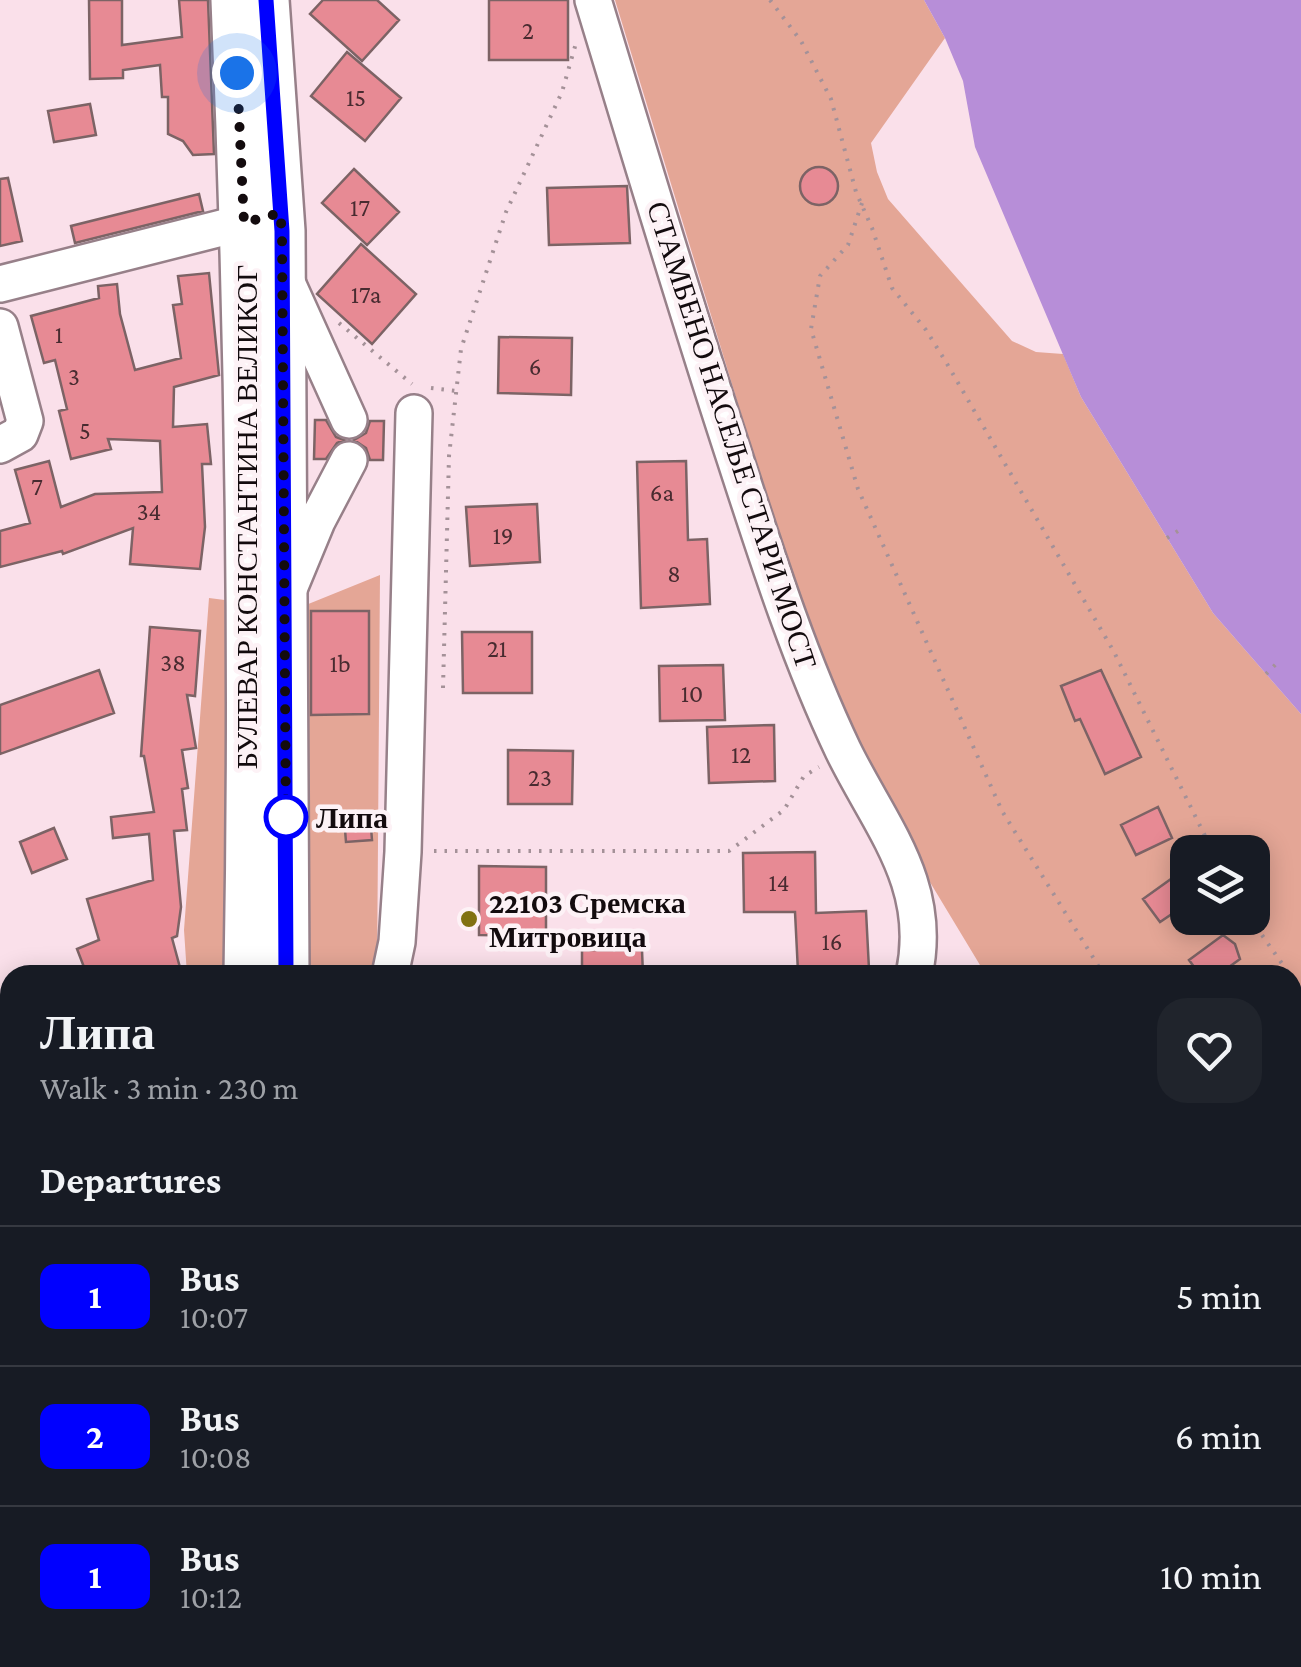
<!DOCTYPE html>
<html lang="en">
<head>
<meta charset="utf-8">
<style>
  :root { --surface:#171b24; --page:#20242c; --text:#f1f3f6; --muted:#9ea1a6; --line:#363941 }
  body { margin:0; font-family:"Crimson Pro",serif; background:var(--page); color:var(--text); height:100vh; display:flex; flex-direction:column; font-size:38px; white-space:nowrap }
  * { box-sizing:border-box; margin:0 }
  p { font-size:32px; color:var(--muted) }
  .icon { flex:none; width:55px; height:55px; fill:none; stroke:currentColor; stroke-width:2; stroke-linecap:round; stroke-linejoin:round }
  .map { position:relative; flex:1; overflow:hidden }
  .details { position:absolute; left:0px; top:965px; width:1302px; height:702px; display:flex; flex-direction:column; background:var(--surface); border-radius:30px 30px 0 0; box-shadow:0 5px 25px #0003 }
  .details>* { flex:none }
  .badge { padding:0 20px; border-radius:15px; font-size:35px; line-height:65px }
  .buttons { position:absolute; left:1170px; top:835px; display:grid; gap:20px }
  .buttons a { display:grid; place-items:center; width:100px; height:100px; border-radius:20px; background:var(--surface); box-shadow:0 5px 25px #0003; font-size:50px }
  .you { position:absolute; width:50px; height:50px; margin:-25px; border:8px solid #fff; border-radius:50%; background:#1a73e8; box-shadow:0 0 0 15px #1a73e833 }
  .map>.badge { position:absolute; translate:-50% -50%; box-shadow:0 0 0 5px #fff }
  h2 { padding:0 40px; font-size:38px; line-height:90px }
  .round { display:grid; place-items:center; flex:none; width:105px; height:105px; border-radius:30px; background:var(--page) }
  .summary { display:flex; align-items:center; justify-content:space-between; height:170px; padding:0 40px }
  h1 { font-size:48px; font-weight:700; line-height:75px }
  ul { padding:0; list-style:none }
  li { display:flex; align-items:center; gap:30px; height:140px; padding:0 40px; border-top:2px solid var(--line) }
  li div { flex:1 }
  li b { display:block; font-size:38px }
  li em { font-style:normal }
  li .badge { min-width:110px; font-weight:700; text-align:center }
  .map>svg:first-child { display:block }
</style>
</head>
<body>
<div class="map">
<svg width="1301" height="1667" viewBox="0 0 1301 1667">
  <rect width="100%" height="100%" fill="#fae0ea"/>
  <path fill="#e4a696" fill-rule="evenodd" d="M 615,0 L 924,0 L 945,38 L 871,143 L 877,172 L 888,199 L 1012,341 L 1036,352 L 1063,354 L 1081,397 L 1213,613 L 1301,714 L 1301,1500 L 1292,1486 L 1292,975 L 986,975 L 919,864 L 813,650 ZM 1188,852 L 1252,852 L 1252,918 L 1188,918 Z
    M 380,575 L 377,975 L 187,975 L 184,930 L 209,598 L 296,609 Z
    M 0,1266 L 10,1266 L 10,1658 L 53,1658 L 53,1667 L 0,1667 Z"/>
  <path fill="#b78ed8" d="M 924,0 L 1301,0 L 1301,714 L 1213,613 L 1081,397 L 975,147 L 963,81 L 945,38 Z"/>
  <path fill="#e78a94" stroke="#7c6365" stroke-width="2.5" d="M 89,0 L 122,0 L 122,45 L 182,37 L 179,0 L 208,0 L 214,154 L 193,155 L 183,141 L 168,134 L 168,97 L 162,97 L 160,65 L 123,70 L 123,78 L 90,79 Z
    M 323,0 L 377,0 L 399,20 L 362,61 L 310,14 Z
    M 489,0 L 568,0 L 568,60 L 489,60 Z
    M 347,52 L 401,98 L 365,141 L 311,96 Z
    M 90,104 L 96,135 L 54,142 L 48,111 Z
    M800 186a19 19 0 1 1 38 0a19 19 0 1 1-38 0Z
    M 354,169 L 399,212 L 367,245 L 322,203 Z
    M 8,178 L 22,241 L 0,246 L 0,179 Z
    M 627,186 L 630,243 L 549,245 L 547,188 Z
    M 199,194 L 203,211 L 75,243 L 71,226 Z
    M 361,244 L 416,294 L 372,344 L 317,294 Z
    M 209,273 L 219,375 L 174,387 L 173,427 L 207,424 L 211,464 L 202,464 L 205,527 L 200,569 L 130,564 L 133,528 L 63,554 L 62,551 L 0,567 L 0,531 L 30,523 L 15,470 L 49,461 L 61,507 L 95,494 L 162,492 L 160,441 L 108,439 L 111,449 L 71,459 L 59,411 L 67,409 L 55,360 L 44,363 L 31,316 L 99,298 L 98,286 L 117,284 L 120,314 L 135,370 L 181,358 L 173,305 L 182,304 L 178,276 Z
    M 499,337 L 572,338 L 571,395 L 498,393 Z
    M 315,420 L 326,420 L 336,437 L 344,440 L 337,443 L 326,459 L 314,459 Z
    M 370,421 L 384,421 L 383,460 L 370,460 L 366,448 L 354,440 L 366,433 Z
    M 686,461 L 688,540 L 707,539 L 710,604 L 641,608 L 637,462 Z
    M 537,504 L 540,562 L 470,566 L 466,507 Z
    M 311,611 L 369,611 L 369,714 L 311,715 Z
    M 150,627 L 200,631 L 195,696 L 187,695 L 196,748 L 182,750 L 188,788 L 182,789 L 187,830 L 174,831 L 181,907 L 177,936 L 172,938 L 182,975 L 87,975 L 77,949 L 99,940 L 87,899 L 153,880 L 149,834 L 113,838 L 111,817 L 154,812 L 144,756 L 141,756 Z
    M 462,632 L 532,632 L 532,693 L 463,693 Z
    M 723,665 L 725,720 L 660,721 L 659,666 Z
    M 99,670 L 114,713 L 0,754 L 0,705 Z
    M 1101,670 L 1141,757 L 1105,774 L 1080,719 L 1075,721 L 1061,686 Z
    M 774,725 L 775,781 L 709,783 L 707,727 Z
    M 508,750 L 573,751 L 572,804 L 508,804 Z
    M 1158,807 L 1172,838 L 1136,855 L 1121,825 Z
    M 370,815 L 372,840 L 346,842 L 344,817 Z
    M 54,828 L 67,859 L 32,873 L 20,842 Z
    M 815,852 L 816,913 L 866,911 L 869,969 L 798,972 L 795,912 L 744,912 L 743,853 Z
    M 479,866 L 546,867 L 546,936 L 479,935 Z
    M 1178,874 L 1188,885 L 1188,903 L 1160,922 L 1143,899 Z
    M 1223,935 L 1235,944 L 1240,959 L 1218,975 L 1200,975 L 1189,960 Z
    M 582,950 L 642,950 L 643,975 L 582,975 Z"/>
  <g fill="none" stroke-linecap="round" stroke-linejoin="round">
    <defs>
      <path id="minor" d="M 593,0 C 638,148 682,296 730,443 C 764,547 796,651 843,750 C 880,826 934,884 914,975
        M 0,284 L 265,217
        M 288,285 L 349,420
        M 0,327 L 25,421 L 20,434 L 0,445
        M 288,591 L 317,521 L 349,460
        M 390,975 L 397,942 L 403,852 L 414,413
        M 0,1085 L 10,1080
        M 349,1658 L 349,1667
        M 423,1658 L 424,1667
        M 1031,1658 L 1034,1667
        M 1146,1658 L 1160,1667"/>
      <path id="major" d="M 234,0 C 248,325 253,650 247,975
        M 266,0 L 282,231 L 286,975
        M 240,1667 L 240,1658
        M 280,1667 L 280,1658"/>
    </defs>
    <use href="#minor" stroke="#978089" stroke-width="40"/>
    <use href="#major" stroke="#978089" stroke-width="50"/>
    <path stroke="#a49198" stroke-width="4" stroke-dasharray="2.5 8" stroke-linecap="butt" d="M 770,0 L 801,41 L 831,99 L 856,192 L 872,228 L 892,288 L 926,330 L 946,362 L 1114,652 L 1213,852
      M 862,203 L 848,245 L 820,276 L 811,329 L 858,489 L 1002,811 L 1104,975
      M 339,323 L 412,384
      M 431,388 L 456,391
      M 1167,538 L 1181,529
      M 1266,674 L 1279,661
      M 443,688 L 449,456 L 461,349 L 506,212 L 562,92 L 576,43
      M 434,851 L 729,851 L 784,810 L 804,776 L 819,767
      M 1250,918 L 1290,975
      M 1292,978 L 1301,990
      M 1292,1258 L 1301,1267
      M 573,1667 L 573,1658
      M 740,1667 L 740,1658"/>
    <use href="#minor" stroke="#fff" stroke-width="35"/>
    <use href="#major" stroke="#fff" stroke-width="45"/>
  </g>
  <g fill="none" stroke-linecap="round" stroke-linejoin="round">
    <defs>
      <path id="line" d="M 266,0 L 282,231 L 286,975"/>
    </defs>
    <use href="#line" stroke="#fff" stroke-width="22"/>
    <use href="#line" stroke="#00f" stroke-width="15"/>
    <path stroke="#130b0e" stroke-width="10" stroke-dasharray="0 18" d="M 237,73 L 244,223 L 280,213 L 282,231 L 286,834 L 286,817"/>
  </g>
  <circle fill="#fff" stroke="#00f" stroke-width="5" cx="286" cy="817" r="20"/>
  <circle fill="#817212" stroke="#fdf2f6" stroke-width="4" cx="469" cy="919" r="10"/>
  <g text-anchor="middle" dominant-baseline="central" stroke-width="9" stroke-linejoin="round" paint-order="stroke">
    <g font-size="25" fill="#482b30">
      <text x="528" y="30">2</text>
      <text x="356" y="97">15</text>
      <text x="360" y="207">17</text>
      <text x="366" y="294">17a</text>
      <text x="59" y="334">1</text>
      <text x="535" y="366">6</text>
      <text x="74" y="376">3</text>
      <text x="85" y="430">5</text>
      <text x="37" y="486">7</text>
      <text x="662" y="492">6a</text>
      <text x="149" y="511">34</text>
      <text x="503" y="535">19</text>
      <text x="674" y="573">8</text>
      <text x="497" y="648">21</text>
      <text x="173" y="662">38</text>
      <text x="340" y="663">1b</text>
      <text x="692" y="693">10</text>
      <text x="741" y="754">12</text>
      <text x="540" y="777">23</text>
      <text x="779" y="882">14</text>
      <text x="832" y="941">16</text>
    </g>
    <g font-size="30" fill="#130b0e" stroke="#fdf2f6">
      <text transform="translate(732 435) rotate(72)">СТАМБЕНО НАСЕЉЕ СТАРИ МОСТ</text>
      <text transform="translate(246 517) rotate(-90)">БУЛЕВАР КОНСТАНТИНА ВЕЛИКОГ</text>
    </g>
    <g font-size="30" font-weight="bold" fill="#130b0e" stroke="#fdf2f6" text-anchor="start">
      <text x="316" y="817">Липа</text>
    </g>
    <g font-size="30" font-weight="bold" fill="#130b0e" stroke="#fdf2f6" text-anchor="start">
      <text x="489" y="902">22103 Сремска<tspan x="489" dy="34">Митровица</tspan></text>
    </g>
  </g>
</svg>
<div class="buttons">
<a><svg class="icon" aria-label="layers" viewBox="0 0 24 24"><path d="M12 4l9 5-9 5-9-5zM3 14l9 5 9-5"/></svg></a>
</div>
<div class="you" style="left:237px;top:73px"></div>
<section class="details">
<div class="summary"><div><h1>Липа</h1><p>Walk · 3 min · 230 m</p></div><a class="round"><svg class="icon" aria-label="heart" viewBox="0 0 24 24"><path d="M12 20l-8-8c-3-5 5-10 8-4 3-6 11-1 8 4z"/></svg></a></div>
<h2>Departures</h2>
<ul>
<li><span class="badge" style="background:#00f;color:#fff">1</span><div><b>Bus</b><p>10:07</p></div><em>5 min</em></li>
<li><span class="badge" style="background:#00f;color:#fff">2</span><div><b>Bus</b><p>10:08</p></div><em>6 min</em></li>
<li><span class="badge" style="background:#00f;color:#fff">1</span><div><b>Bus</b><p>10:12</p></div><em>10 min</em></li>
</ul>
</section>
</div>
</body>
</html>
